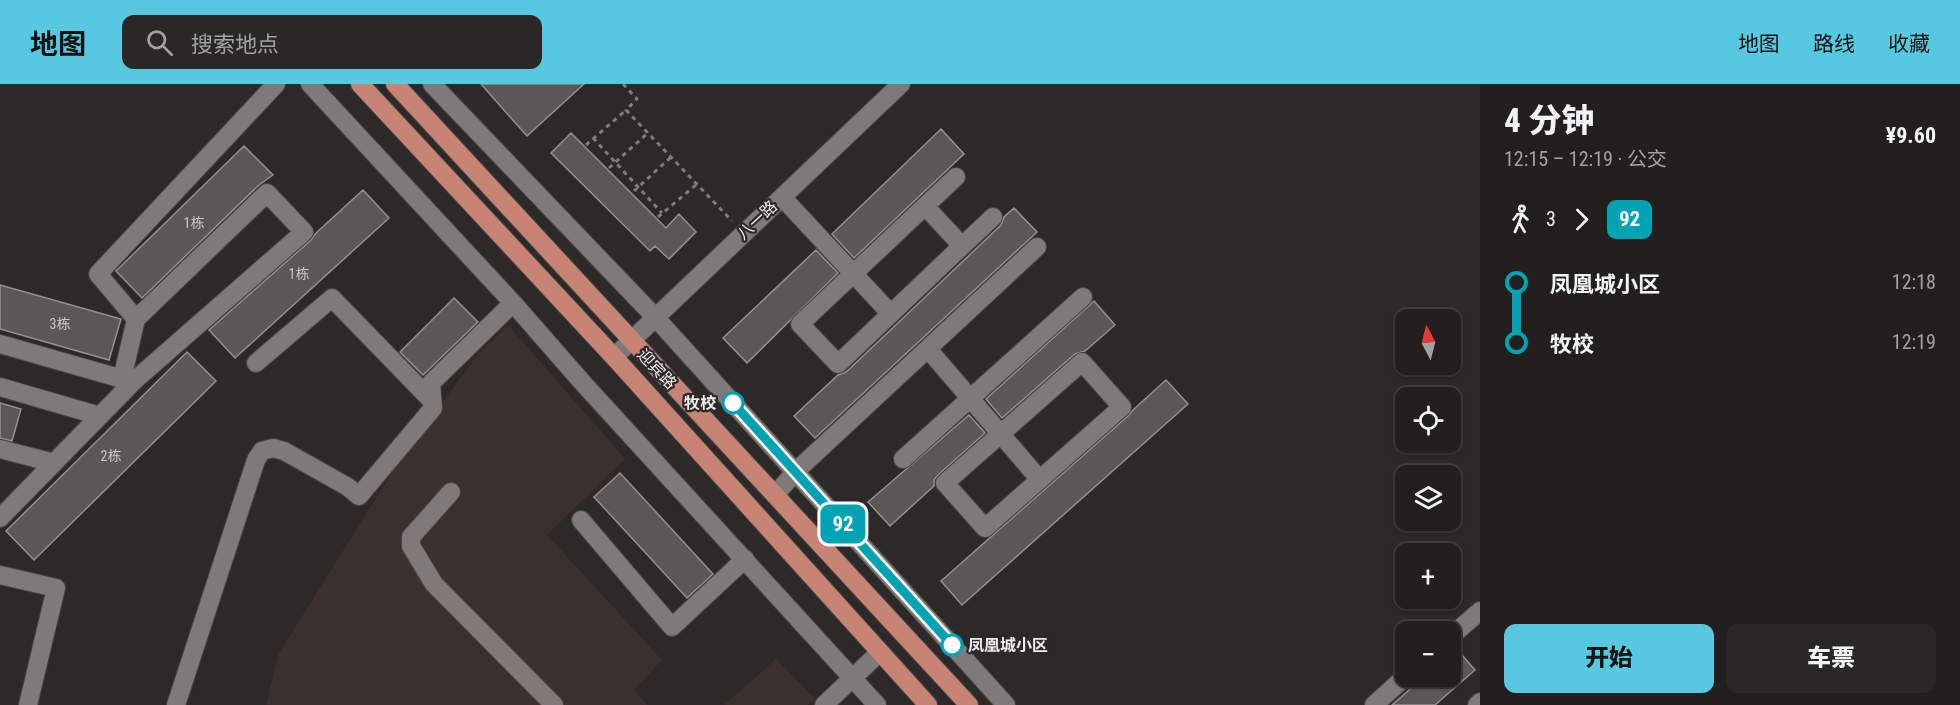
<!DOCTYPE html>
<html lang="zh">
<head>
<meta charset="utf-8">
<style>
  :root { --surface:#221f1e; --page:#2a2727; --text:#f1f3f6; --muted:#a2a2a4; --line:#3f3d3c; --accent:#56c9e1 }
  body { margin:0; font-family:"Roboto Condensed","Noto Sans SC",sans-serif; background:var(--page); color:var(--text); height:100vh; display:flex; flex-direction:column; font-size:22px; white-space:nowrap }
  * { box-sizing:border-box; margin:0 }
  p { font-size:20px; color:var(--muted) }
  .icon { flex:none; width:33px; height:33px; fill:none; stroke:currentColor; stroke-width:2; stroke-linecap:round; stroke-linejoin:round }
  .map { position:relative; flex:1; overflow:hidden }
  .details { display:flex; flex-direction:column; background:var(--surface); width:480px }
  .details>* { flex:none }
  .badge { padding:0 12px; border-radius:9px; font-size:21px; line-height:39px }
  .needle { width:39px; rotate:353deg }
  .buttons { position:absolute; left:1395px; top:225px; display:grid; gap:12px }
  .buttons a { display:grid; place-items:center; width:66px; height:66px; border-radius:12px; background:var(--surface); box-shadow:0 2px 4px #0004,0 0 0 2px var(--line); font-size:30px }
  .map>.badge { position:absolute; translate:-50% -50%; box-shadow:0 0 0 3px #fff }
  .legs { display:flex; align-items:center; gap:9px; height:66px; padding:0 24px; font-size:20px }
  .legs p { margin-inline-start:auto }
  .headline { display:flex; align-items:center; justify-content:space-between; height:102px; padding:0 24px }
  h1 { font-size:33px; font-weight:800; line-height:45px }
  .action { display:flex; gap:12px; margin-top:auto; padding:12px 24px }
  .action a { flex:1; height:69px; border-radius:12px; background:var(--accent); color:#111; font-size:24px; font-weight:800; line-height:69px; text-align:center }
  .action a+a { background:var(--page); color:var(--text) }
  ul { padding:0 24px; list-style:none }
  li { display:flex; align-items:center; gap:21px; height:60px; font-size:22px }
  li i { display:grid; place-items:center; width:9px; height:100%; margin:0 8px; background:currentColor }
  li i::after { content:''; width:15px; height:15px; margin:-8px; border:4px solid; border-radius:50%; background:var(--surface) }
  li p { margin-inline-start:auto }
  li:first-child i { background:linear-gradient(#0000 50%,currentColor 0) }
  li:last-child i { background:linear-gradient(currentColor 50%,#0000 0) }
  header { display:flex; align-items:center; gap:36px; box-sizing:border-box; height:84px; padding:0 30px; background:var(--accent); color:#111 }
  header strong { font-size:28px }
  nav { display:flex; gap:33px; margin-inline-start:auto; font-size:21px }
  .search { width:420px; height:54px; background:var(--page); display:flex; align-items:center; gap:15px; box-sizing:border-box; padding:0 21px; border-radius:12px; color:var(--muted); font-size:22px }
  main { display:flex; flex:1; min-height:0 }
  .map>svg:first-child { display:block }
</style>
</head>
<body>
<header>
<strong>地图</strong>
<div class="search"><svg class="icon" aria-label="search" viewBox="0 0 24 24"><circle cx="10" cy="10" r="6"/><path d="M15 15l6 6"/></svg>搜索地点</div>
<nav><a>地图</a><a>路线</a><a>收藏</a></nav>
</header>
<main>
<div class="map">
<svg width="1480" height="621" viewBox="0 0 1480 621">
  <rect width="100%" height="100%" fill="#2d2928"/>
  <path fill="#3b302e" d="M 508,241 L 625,375 L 547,451 L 662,576 L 634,606 L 647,621 L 266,621 L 278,571 L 401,374 L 479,269 Z
    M 776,575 L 815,615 L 808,621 L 724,621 Z"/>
  <path fill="#5c5756" stroke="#95908f" stroke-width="1.5" d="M 481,0 L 584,0 L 527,52 Z
    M 941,45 L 964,70 L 854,174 L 832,150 Z
    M 571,49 L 666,144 L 679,130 L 696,148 L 669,175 L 655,162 L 650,167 L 551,69 Z
    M 244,62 L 273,91 L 259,101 L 142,214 L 116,187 Z
    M 363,106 L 389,134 L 235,274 L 209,246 L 311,156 L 315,150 Z
    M 1014,124 L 1037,148 L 815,354 L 794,332 L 838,291 L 846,288 L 899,238 L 1001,141 L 1004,133 Z
    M 816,166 L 838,189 L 747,279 L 723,254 Z
    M 0,201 L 121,235 L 109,276 L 0,245 Z
    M 454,214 L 478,238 L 423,291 L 400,268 Z
    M 1094,217 L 1115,241 L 1085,267 L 1075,270 L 1002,334 L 986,315 Z
    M 187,268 L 216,297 L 34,476 L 6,447 Z
    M 1166,296 L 1188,320 L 962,521 L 941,497 L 1129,331 L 1133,326 Z
    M 0,319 L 21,325 L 12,357 L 0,354 Z
    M 969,331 L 985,349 L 938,391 L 934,396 L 934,402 L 890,442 L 868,418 Z
    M 620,389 L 713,490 L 687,514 L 594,413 Z
    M 1455,563 L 1475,586 L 1435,621 L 1392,621 L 1425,592 L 1450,592 L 1450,564 Z"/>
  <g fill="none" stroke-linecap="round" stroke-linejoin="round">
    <defs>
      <path id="minor" d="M 310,0 L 513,219 L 582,298 L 877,621
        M 432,0 L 655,233 L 1006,621
        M 782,113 L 891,230
        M 925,122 L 962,162 L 838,280 L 800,240 Z
        M 925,122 L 956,93
        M 962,162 L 993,133
        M 0,260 L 133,298
        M 928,265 L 1040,396
        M 614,273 L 901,0
        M 1082,278 L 1122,323 L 985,444 L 945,399 Z
        M 256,279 L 332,214 L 432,317
        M 122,295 L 136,235
        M 0,303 L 100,332
        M 0,365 L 54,379
        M 903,375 L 1083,213
        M 451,408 L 411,453 L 411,462 L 434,500 L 554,621
        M 775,411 L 795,388 L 1037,163
        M 0,434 L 135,296 L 304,148 L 267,109 L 136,235 L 98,190 L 276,0
        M 581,436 L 672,543 L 745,475
        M 0,491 L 56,504 L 28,621
        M 1450,553 L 1480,527
        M 176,621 L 256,376 L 262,367 L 273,364 L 284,367 L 348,403 L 359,412 L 433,324 L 431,299 L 513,219
        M 824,621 L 880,568
        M 1374,621 L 1406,592
        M 1477,621 L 1480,618"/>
      <path id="major" d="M 360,0 L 614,273 L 928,621
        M 395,0 L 969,621"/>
    </defs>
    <use href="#minor" stroke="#494646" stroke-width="20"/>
    <use href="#major" stroke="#494646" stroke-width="20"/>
    <path stroke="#807c7c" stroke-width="3" stroke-dasharray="4.5 4.5" stroke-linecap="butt" d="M 623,0 L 637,15 L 626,26 L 732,137
      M 593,54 L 662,129
      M 586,61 L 626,26
      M 609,84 L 648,49
      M 634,107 L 671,73
      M 658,133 L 697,100"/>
    <use href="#minor" stroke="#7f7a78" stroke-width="18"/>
    <use href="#major" stroke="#c78475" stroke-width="18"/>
  </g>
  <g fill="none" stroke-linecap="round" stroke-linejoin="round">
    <defs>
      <path id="line-1" d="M 733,319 L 952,561"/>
    </defs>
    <use href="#line-1" stroke="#fff" stroke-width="14"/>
    <use href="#line-1" stroke="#00a3b4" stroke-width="9"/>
  </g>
  <g fill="#fff" stroke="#00a3b4" stroke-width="3">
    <circle cx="733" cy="319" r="10"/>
    <circle cx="952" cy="561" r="10"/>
  </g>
  <g text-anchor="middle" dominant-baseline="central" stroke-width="4.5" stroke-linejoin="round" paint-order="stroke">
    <g font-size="14" fill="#cac7c6">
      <text x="194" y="139">1栋</text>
      <text x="299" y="190">1栋</text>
      <text x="60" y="240">3栋</text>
      <text x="111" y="372">2栋</text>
    </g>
    <g font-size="16" fill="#efecec" stroke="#2d2928">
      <text transform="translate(757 136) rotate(-43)">八一路</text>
      <text transform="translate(657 285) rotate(47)">迎宾路</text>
    </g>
    <g font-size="16" font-weight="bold" fill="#efecec" stroke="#2d2928" text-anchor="end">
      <text x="716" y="319">牧校</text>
      <text x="968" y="561" text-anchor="start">凤凰城小区</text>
    </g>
  </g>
</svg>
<div class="buttons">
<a><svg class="needle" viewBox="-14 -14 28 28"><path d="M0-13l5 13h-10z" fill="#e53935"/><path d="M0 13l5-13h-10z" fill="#a2a2a4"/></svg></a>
<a><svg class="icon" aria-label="locate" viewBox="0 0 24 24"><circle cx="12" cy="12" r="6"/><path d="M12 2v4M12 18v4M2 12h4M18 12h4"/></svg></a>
<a><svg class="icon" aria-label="layers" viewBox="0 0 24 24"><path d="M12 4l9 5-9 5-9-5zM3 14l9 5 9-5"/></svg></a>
<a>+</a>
<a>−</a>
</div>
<b class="badge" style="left:843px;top:440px;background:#00a3b4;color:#fff">92</b>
</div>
<section class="details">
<div class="headline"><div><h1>4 分钟</h1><p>12:15 – 12:19 · 公交</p></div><b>¥9.60</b></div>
<div class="legs"><svg class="icon" aria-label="walk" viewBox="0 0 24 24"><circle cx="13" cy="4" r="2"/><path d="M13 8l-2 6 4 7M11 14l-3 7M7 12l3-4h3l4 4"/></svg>3<svg class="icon" aria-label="forward" viewBox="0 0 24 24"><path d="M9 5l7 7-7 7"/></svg><b class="badge" style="background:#00a3b4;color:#fff">92</b></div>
<ul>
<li><i style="color:#00a3b4"></i><b>凤凰城小区</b><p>12:18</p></li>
<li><i style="color:#00a3b4"></i><b>牧校</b><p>12:19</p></li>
</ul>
<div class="action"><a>开始</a><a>车票</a></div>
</section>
</main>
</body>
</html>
